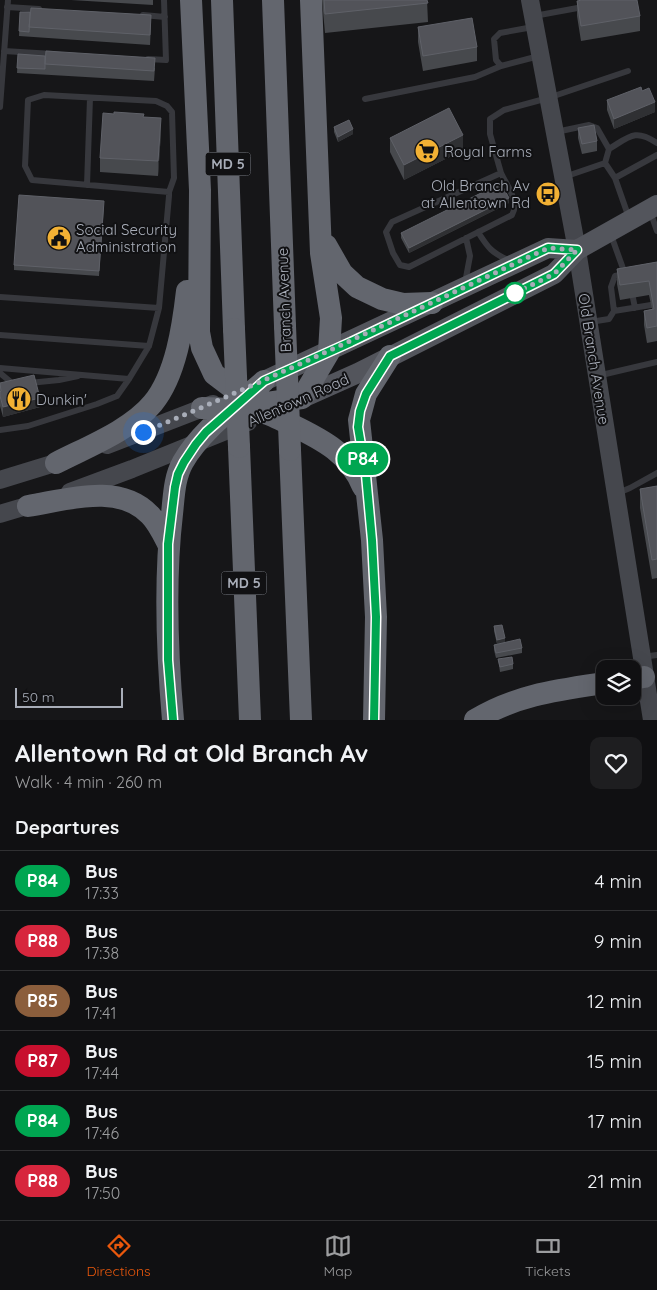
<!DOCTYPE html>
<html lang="en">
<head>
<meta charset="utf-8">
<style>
  :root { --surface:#101012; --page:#1e1e20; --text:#f1f3f6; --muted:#9c9d9f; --line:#303032; --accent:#ea580c }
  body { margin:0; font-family:Quicksand,sans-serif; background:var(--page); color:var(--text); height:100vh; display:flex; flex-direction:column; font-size:19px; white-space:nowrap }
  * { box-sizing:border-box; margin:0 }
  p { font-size:16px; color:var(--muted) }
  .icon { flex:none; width:28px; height:28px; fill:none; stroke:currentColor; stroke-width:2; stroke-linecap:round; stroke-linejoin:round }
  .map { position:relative; height:720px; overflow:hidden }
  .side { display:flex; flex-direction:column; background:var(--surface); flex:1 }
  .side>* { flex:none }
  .badge { padding:0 10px; border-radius:16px; font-size:18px; line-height:32px }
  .fabs { position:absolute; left:596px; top:660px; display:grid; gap:10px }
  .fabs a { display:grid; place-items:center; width:45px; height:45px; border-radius:10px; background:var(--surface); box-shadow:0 5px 20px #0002,0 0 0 1px var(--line); font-size:25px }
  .scale { position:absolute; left:15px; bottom:12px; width:108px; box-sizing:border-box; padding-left:5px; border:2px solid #a8adb8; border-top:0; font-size:14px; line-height:18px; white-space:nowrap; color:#a8adb8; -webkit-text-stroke:4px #111113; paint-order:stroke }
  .you { position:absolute; width:25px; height:25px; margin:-12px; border:4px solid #fff; border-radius:50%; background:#1a73e8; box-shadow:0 0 0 8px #1a73e833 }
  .map>.badge { position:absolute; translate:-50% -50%; box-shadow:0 0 0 2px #fff }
  h2 { padding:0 15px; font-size:19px; line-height:45px }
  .round { display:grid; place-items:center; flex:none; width:52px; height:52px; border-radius:10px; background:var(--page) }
  .head { display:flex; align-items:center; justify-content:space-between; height:85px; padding:0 15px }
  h1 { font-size:24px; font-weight:800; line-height:38px }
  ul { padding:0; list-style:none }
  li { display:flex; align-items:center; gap:15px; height:60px; padding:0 15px; border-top:1px solid var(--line) }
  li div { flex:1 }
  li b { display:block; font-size:19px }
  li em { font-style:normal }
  li .badge { min-width:55px; font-weight:700; text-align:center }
  .menu { display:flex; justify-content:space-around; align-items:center; height:70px; border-top:1px solid var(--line); background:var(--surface); font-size:14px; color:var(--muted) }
  .menu a { display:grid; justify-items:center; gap:2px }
  .menu .on { color:var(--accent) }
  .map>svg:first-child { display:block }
</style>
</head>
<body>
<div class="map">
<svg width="657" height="720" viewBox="0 0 657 720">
  <rect width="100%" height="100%" fill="#161618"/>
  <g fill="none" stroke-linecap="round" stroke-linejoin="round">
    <path stroke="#37383d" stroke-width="6" d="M 7,7 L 39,9
      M 143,15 L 165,17
      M 534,16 L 583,7
      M 533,27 L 500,33 L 494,39 L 496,60 L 501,66 L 539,56
      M 4,51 L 53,54
      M 148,59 L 166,60 L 164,0
      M 365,99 L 475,77 L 501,66
      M 0,107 L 8,0
      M 556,132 L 589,125 L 597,128 L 609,149 L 605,163
      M 609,149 C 629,137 635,128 657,143
      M 501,173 C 507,186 520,202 512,215 L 409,267 L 400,265 L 393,253 L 386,232 L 392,222 L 501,173 L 490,134 L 490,119 L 504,110 L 548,98 L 628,71
      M 564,177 L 605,163 L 615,178 L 629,218
      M 615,178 L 657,155
      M 87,185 L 90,98
      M 650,211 L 657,231
      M 478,232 C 488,248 492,253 510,261
      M 611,235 L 625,274
      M 465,283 L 470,256 L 466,238
      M 0,297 L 159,308
      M 633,298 L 635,308
      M 614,311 L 611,287 L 615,276 L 624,274
      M 590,322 L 609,319 L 614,311 L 651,305
      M 0,335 L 149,346
      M 0,368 L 129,379
      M 0,373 L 12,383 L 17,384
      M 597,376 L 657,362
      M 29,383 L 59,380 L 78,376
      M 0,430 L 28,426 L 97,404 L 117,396 L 129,379 L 149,346 L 159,308 L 169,196 L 169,192 L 32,180 L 25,166 L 28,100 L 44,95 L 156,101 L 167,106 L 172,112 L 174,178 L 169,192
      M 618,493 L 630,488 L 657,473
      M 642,657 L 657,655"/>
    <path stroke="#45474d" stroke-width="18" d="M 530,0 L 577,250 L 652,720
      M 107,445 L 213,404
      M 0,480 L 68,459
      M 70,492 L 132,469 L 248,422
      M 0,514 L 40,502"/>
    <path stroke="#53555c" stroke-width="20" d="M 264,381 L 548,248 L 577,250
      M 302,398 L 358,373 L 554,274 L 577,250 L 657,205"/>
    <path stroke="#63666e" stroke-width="22" d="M 191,0 L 200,190 L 199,332 L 202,348 L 214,374 L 239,393 L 246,397 L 267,403 L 302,398 L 329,352 L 331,318 L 321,253 L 311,0
      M 222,0 L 234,329
      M 273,0 L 285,326
      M 326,245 L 342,273 L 357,287 L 382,299 L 403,304 L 432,303
      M 202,408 C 223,409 248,407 268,414 C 276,417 284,422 292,425 C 323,440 350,454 363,487
      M 239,447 L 250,720
      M 290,450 L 301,720
      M 56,463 C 87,447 131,430 153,403 C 176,375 183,326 187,291
      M 28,506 C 66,500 119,482 150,515 C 158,523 163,534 168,544
      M 632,679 L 644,677
      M 173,720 C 167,652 164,582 172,514 C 174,496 174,478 183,462 C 201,430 236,406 264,381
      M 374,720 L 376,617 L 372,540 L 359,420 L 366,394 L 390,356
      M 475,720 C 516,695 558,690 605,683"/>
    <path stroke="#63666e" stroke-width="22" d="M 285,326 L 290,450
      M 234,329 L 239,447"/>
  </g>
  <path fill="#47494d" d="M 71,0 L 153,0 L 153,5 Z
    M 322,0 L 427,0 L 428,22 L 325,33 Z
    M 577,1 L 640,16 L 640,31 L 581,41 L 577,16 Z
    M 20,12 L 151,25 L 150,45 L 19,36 Z
    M 418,27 L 477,47 L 477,61 L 423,71 L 418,42 Z
    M 18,54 L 155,68 L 154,81 L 17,73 Z
    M 607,100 L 655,112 L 614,129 L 607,110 Z
    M 144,117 L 161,133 L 158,176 L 100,172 L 100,158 Z
    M 334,127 L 353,134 L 338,142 L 334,132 Z
    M 578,128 L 597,141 L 597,151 L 582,154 L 578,138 Z
    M 390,138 L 463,150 L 404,180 L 390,152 Z
    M 509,203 L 409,253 L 401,238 L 401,233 Z
    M 104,206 L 99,276 L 14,270 L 14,265 Z
    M 657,262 L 657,341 L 647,343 L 644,325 L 644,311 L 652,309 L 649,295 L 620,300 L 617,284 L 617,269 Z
    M 0,383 L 40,407 L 3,417 L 0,406 Z
    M 657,486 L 657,578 L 652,579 L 640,508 L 640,489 Z
    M 494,626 L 505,643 L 522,648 L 522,653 L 496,658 L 494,650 L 494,645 L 497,644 L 494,631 Z
    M 498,659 L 513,664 L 513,669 L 500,672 Z"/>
  <path fill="#2f3033" d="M 655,102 L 655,112 L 614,129 L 614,119 Z
    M 161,118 L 161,133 L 158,176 L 158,161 Z
    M 353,129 L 353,134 L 338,142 L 338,137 Z
    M 463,135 L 463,150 L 404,180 L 404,165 Z
    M 509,198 L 509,203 L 409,253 L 409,248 Z
    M 40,398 L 40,407 L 3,417 L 3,407 Z
    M 505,638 L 505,643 L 497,645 L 497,640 Z"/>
  <path fill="#525359" stroke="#5f6168" d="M 324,0 L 427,0 L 428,3 L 325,14 Z
    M 582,0 L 637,0 L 640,16 L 581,26 L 577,1 Z
    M 31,8 L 151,15 L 150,35 L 29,27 Z
    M 20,12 L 30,12 L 29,32 L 19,31 Z
    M 472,18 L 477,47 L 423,56 L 418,27 Z
    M 46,51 L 155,58 L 154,71 L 45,64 Z
    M 18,54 L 45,56 L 45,69 L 17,68 Z
    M 641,87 L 642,91 L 649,88 L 655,102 L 614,119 L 607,100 Z
    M 449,108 L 463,135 L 404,165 L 390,138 Z
    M 114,112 L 144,114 L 143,117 L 161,118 L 158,161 L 100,158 L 103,113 L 114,114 Z
    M 349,120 L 353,129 L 338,137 L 334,127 Z
    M 594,125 L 597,141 L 582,144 L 578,128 Z
    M 501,183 L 509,198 L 409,248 L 401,233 Z
    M 19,195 L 104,201 L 99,271 L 14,265 Z
    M 657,262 L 657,326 L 647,328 L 644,311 L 654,309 L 649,281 L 620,285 L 617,269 Z
    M 34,375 L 40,398 L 3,407 L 0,396 L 0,392 L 1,391 L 0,383 Z
    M 657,486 L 657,559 L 652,560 L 640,489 Z
    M 502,625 L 505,638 L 497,640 L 494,626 Z
    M 520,639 L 522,648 L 496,653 L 494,645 Z
    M 512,657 L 513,664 L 500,667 L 498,659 Z"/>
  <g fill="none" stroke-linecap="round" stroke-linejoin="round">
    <defs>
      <path id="line" d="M 173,720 L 168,660 L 168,544 L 175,487 L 178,474 L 184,462 L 196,444 L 206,432 L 264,381 L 351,342 L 548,248 L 577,250 L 554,274 L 390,356 L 366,394 L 360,411 L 358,427 L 366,475 L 372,540 L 376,617 L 374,720"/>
    </defs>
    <use href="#line" stroke="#fff" stroke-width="11"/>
    <use href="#line" stroke="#00a651" stroke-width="8"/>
    <path stroke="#a8adb8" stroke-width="5" stroke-dasharray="0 9" d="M 143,432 C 280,376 413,311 548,248 L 577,250 L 554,274 L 515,293"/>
  </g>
  <defs>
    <symbol id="supermarket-disc" viewBox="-11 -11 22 22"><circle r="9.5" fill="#f2b134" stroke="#111113"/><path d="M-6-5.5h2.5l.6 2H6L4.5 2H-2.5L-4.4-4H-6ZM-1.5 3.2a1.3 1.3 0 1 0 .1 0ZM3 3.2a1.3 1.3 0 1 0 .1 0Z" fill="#111"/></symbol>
    <symbol id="bus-disc" viewBox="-11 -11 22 22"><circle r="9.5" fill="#f2b134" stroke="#111113"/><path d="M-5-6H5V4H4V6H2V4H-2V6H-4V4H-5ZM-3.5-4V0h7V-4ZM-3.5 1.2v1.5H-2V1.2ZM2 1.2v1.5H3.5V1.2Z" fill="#111"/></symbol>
    <symbol id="civic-disc" viewBox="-11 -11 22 22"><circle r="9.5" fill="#f2b134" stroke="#111113"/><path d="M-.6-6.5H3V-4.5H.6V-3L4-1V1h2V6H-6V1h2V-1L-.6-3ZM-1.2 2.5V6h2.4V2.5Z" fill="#111"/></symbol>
    <symbol id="restaurant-disc" viewBox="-11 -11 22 22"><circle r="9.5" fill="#f2b134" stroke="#111113"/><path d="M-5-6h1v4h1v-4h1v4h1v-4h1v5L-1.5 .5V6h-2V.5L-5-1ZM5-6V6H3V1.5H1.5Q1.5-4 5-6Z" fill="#111"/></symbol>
  </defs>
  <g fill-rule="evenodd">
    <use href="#supermarket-disc" x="413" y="137" width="28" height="28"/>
    <use href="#bus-disc" x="534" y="180" width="28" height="28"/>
    <use href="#civic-disc" x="45" y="224" width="28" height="28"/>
    <use href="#restaurant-disc" x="5" y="385" width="28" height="28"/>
  </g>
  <circle fill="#fff" stroke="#00a651" stroke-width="2.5" cx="515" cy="293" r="10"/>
  <g text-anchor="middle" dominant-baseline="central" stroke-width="4" stroke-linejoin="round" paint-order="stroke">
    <g fill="#111113" stroke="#7b7e86" stroke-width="1">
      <rect x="205.5" y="152.5" width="45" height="23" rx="4"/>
      <rect x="221.5" y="571.5" width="45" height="23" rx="4"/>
    </g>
    <g font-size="14" font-weight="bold" fill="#a8adb8">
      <text x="228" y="164">MD 5</text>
      <text x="244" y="583">MD 5</text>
    </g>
    <g font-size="15" fill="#a8adb8" stroke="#111113" text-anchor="start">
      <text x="444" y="151">Royal Farms</text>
      <text x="530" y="185" text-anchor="end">Old Branch Av<tspan x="530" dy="17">at Allentown Rd</tspan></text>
      <text x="76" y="229">Social Security<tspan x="76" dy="17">Administration</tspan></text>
      <text x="36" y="399">Dunkin'</text>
    </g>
    <g font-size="15" fill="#a8adb8" stroke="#111113">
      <text transform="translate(284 300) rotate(-92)">Branch Avenue</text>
      <text transform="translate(594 359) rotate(81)">Old Branch Avenue</text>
      <text transform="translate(298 400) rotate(-24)">Allentown Road</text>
    </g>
  </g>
</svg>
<div class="fabs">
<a><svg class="icon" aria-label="layers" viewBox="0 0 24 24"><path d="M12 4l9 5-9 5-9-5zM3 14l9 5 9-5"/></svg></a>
</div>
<div class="scale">50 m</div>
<div class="you" style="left:143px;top:432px"></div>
<b class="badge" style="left:363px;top:459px;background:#00a651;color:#fff">P84</b>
</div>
<section class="side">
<div class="head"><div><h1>Allentown Rd at Old Branch Av</h1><p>Walk · 4 min · 260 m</p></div><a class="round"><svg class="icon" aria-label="heart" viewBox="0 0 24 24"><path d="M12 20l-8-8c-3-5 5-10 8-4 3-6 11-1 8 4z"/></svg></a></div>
<h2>Departures</h2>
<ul>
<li><span class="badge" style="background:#00a651;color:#fff">P84</span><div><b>Bus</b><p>17:33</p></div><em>4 min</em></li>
<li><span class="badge" style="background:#d7263d;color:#fff">P88</span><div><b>Bus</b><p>17:38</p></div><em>9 min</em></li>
<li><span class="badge" style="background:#8b5e3c;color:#fff">P85</span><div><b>Bus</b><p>17:41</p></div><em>12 min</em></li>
<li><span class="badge" style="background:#c8102e;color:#fff">P87</span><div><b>Bus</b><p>17:44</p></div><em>15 min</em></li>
<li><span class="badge" style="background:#00a651;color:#fff">P84</span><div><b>Bus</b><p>17:46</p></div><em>17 min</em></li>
<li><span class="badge" style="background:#d7263d;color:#fff">P88</span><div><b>Bus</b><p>17:50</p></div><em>21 min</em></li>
</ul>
</section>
<nav class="menu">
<a class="on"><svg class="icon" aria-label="directions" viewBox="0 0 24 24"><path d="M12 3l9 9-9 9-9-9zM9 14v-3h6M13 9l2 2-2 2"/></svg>Directions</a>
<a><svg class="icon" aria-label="map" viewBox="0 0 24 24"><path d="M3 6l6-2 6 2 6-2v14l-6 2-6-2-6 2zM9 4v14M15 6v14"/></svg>Map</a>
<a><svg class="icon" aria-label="tickets" viewBox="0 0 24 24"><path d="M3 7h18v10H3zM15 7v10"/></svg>Tickets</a>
</nav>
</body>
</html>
